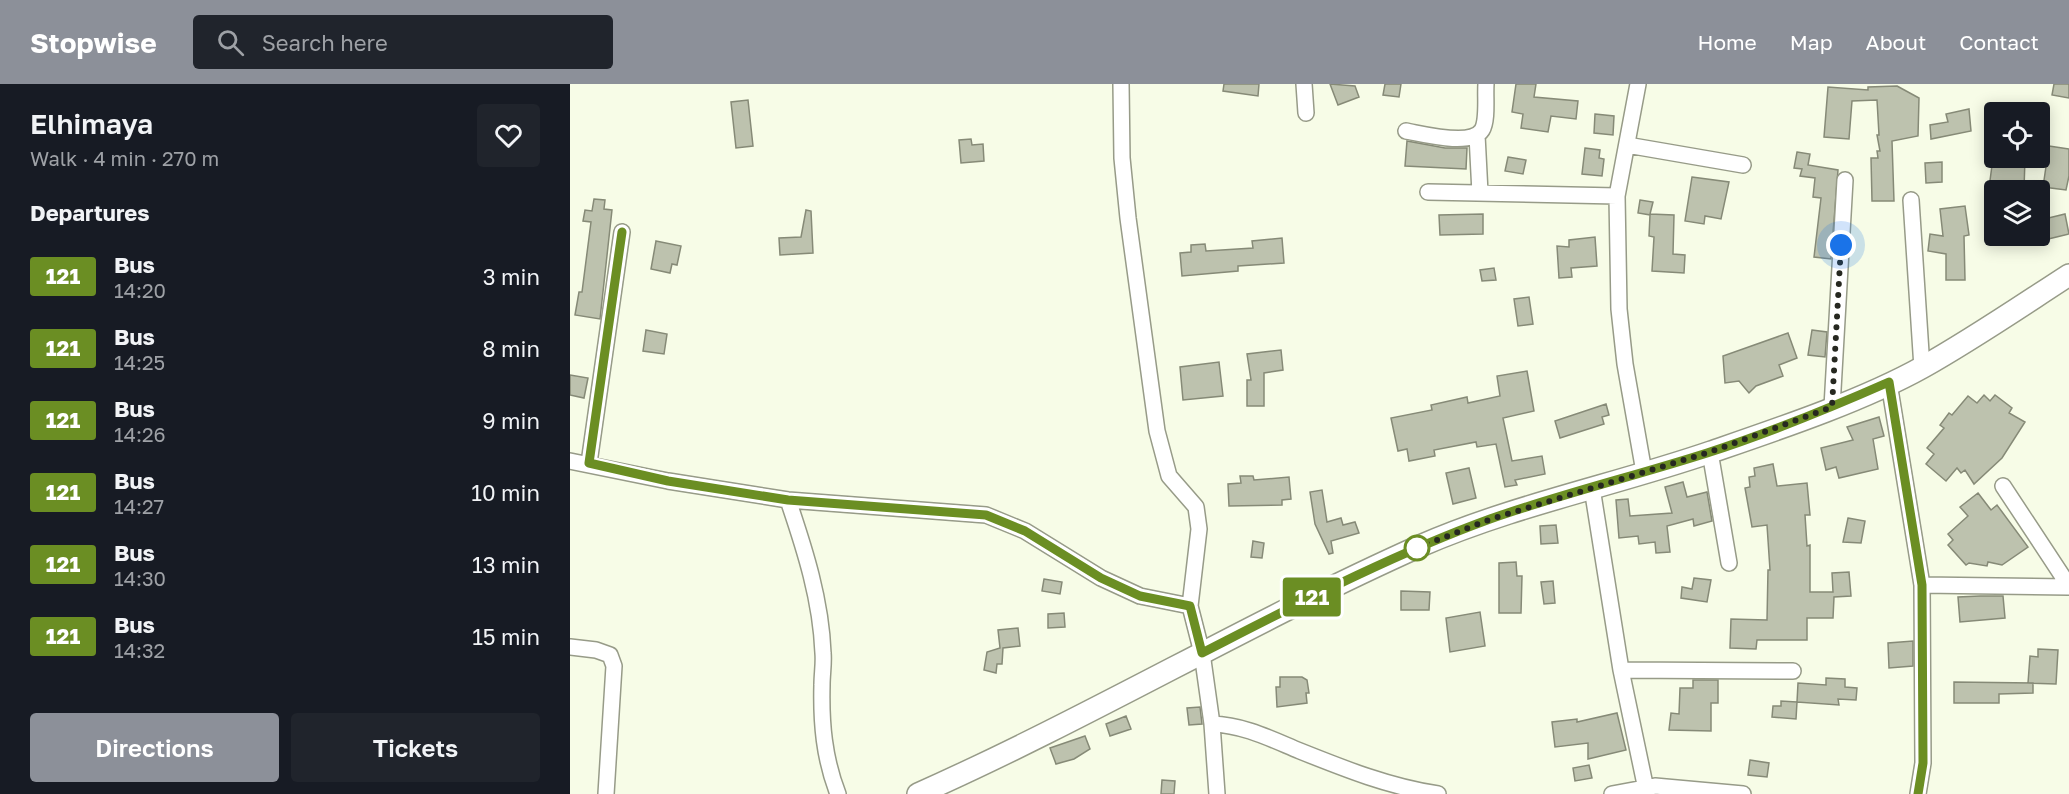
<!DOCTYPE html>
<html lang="en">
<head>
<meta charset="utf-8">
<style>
  :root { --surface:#171b24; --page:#20242c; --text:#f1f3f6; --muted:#9ea1a6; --accent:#8c9099 }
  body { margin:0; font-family:"Golos Text",sans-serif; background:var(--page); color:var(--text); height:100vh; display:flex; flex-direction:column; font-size:22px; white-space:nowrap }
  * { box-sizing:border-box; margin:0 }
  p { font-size:20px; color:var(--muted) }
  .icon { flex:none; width:33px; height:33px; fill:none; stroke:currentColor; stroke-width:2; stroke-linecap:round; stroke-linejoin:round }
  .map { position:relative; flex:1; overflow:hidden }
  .details { display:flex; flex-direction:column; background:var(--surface); width:570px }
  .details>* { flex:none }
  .badge { padding:0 12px; border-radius:4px; font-size:21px; line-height:39px }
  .tools { position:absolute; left:1414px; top:18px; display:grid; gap:12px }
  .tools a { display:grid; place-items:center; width:66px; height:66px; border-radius:6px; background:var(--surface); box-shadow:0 3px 15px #0003; font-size:30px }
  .you { position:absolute; width:30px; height:30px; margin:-15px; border:4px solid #fff; border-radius:50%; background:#1a73e8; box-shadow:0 0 0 9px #1a73e833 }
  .map>.badge { position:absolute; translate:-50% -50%; box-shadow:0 0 0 3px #fff }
  h2 { padding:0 30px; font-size:22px; line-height:54px }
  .round { display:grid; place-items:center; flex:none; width:63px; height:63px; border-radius:6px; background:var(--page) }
  .headline { display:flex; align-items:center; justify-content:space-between; height:102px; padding:0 30px }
  h1 { font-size:28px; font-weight:600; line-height:45px }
  .cta { display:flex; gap:12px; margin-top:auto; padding:12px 30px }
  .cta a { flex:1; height:69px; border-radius:6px; background:var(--accent); color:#fff; font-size:24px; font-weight:600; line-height:69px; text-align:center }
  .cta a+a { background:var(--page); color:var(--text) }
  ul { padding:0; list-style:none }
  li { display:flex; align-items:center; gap:18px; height:72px; padding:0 30px }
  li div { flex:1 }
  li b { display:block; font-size:22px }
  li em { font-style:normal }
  li .badge { min-width:66px; font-weight:700; text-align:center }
  header { display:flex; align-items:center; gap:36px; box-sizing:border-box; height:84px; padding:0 30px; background:var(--accent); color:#fff }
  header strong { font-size:28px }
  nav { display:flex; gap:33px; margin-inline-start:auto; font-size:21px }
  .search { width:420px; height:54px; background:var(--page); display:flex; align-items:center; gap:15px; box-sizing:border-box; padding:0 21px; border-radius:6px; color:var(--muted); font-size:22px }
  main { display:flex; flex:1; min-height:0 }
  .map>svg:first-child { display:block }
</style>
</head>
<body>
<header>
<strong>Stopwise</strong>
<div class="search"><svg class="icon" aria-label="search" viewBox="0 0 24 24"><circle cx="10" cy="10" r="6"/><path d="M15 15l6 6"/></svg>Search here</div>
<nav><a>Home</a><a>Map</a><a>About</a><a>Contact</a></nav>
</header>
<main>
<section class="details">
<div class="headline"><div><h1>Elhimaya</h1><p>Walk · 4 min · 270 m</p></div><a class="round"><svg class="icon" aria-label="heart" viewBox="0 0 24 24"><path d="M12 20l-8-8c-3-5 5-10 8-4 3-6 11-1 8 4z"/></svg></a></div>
<h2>Departures</h2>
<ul>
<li><span class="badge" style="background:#6b8e23;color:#fff">121</span><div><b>Bus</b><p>14:20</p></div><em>3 min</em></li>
<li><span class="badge" style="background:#6b8e23;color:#fff">121</span><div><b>Bus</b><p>14:25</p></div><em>8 min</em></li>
<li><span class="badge" style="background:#6b8e23;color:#fff">121</span><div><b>Bus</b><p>14:26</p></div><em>9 min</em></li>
<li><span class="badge" style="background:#6b8e23;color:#fff">121</span><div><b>Bus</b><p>14:27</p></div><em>10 min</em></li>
<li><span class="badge" style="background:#6b8e23;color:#fff">121</span><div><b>Bus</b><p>14:30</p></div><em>13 min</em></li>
<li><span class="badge" style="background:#6b8e23;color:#fff">121</span><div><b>Bus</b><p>14:32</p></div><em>15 min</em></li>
</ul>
<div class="cta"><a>Directions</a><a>Tickets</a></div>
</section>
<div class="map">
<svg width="1499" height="710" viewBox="0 0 1499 710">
  <rect width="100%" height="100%" fill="#f7fce7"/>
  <path fill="#bdc2ae" stroke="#868a77" stroke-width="1.5" d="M 654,0 L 689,0 L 688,12 L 653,7 Z
    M 760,0 L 785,2 L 789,13 L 768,21 Z
    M 815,0 L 831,0 L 829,13 L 813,11 Z
    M 946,0 L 966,0 L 964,13 L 1008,17 L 1006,35 L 981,32 L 978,48 L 951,44 L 953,30 L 942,28 Z
    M 1484,0 L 1499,0 L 1499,14 L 1482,11 Z
    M 1327,2 L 1349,14 L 1348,52 L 1322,57 L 1324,117 L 1302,117 L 1301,74 L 1308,74 L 1307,67 L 1310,67 L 1307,51 L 1309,51 L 1307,16 L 1282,17 L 1279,55 L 1254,53 L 1258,3 L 1298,6 L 1298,3 Z
    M 178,16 L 183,62 L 166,64 L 161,18 Z
    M 1399,25 L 1401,47 L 1361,55 L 1360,41 L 1378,38 L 1376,30 Z
    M 1025,30 L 1044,32 L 1043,51 L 1024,49 Z
    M 401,55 L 402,61 L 413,60 L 414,77 L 391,79 L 389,56 Z
    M 837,57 L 875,64 L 897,64 L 896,85 L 835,82 Z
    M 1479,62 L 1499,65 L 1499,92 L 1496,106 L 1473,103 Z
    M 1015,64 L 1030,66 L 1029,74 L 1034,75 L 1032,92 L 1012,90 Z
    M 1227,68 L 1240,70 L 1238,81 L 1268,86 L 1261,175 L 1244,173 L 1251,114 L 1243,113 L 1245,94 L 1230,92 L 1232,85 L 1224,84 Z
    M 938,73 L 956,76 L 953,90 L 935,87 Z
    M 1423,74 L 1455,74 L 1454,106 L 1419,104 Z
    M 1372,78 L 1372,98 L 1356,99 L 1355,79 Z
    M 1122,93 L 1159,98 L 1151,135 L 1135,132 L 1134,140 L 1115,137 Z
    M 24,115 L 35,116 L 34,125 L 42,126 L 30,235 L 5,231 L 9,208 L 12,208 L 21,138 L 13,137 L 15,126 L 22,127 Z
    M 1070,116 L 1083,118 L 1080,130 L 1104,131 L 1103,170 L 1115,171 L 1114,189 L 1082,187 L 1084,153 L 1079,152 L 1080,131 L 1068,129 Z
    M 1395,122 L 1399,151 L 1394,152 L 1395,196 L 1376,196 L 1376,170 L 1358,167 L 1360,150 L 1373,152 L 1370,125 Z
    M 236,126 L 241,127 L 243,169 L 210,171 L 209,154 L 231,153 Z
    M 913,130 L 913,150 L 870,151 L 869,131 Z
    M 1495,130 L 1499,150 L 1470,157 L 1470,136 Z
    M 1025,153 L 1027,182 L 1001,184 L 1002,193 L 989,194 L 987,162 L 999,163 L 999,156 Z
    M 712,154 L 714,179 L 668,182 L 668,187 L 612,192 L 610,169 L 621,168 L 621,161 L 635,160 L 636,167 L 683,164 L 682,157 Z
    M 86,157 L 111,162 L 107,181 L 102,180 L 100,189 L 81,185 Z
    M 924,184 L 926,196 L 912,197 L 910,186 Z
    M 959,213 L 963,240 L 948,242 L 944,215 Z
    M 76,246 L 97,250 L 94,270 L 73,267 Z
    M 1242,246 L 1257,248 L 1255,273 L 1238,271 Z
    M 1218,249 L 1227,274 L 1209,281 L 1213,292 L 1186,302 L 1179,309 L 1169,297 L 1155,299 L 1153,272 Z
    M 711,266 L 713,286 L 694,289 L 694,322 L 677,322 L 677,296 L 681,296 L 677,270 Z
    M 649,278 L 653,312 L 613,316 L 610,283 Z
    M 957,287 L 964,327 L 933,334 L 942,377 L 972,372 L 975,390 L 945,396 L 947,401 L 935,403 L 926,360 L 907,363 L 906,358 L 864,366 L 865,372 L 839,377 L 837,365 L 828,367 L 821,334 L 862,326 L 861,321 L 897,313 L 898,319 L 930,312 L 927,292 Z
    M 0,291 L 18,294 L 14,314 L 0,311 Z
    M 1414,311 L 1420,317 L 1425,311 L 1442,324 L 1439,329 L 1455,338 L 1432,374 L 1404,400 L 1395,386 L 1391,389 L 1387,384 L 1376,397 L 1356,380 L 1364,370 L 1357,364 L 1374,344 L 1370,341 L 1379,329 L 1382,331 L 1398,312 L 1407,319 Z
    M 1036,320 L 1039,331 L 1032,333 L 1034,340 L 990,354 L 985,337 Z
    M 1309,333 L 1314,352 L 1303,355 L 1308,385 L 1269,394 L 1266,383 L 1256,386 L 1251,364 L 1283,356 L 1277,343 Z
    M 1203,380 L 1207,402 L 1237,399 L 1240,431 L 1235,431 L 1237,462 L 1240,461 L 1240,508 L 1263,508 L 1262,489 L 1279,488 L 1281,512 L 1264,513 L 1263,534 L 1237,534 L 1237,556 L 1187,556 L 1186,565 L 1160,564 L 1161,535 L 1197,536 L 1198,486 L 1200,486 L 1197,441 L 1182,443 L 1175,404 L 1180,403 L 1179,393 L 1185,392 L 1184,384 Z
    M 899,384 L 906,414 L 883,420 L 876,389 Z
    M 670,392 L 683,392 L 684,396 L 719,393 L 721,415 L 712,416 L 712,421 L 659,422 L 658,400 L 671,399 Z
    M 1113,398 L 1117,413 L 1137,408 L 1142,437 L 1124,442 L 1123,435 L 1097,442 L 1100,468 L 1086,469 L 1085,458 L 1069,460 L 1068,452 L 1049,454 L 1046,416 L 1058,415 L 1060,432 L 1102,429 L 1095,403 Z
    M 752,406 L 757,438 L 771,434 L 773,441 L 785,438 L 789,449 L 761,457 L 763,469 L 759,470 L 745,440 L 740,408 Z
    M 1408,409 L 1421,426 L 1427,421 L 1458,463 L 1432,481 L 1418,478 L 1417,482 L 1399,479 L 1396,481 L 1378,461 L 1383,456 L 1378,450 L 1398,432 L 1390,423 Z
    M 1278,434 L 1295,437 L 1291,459 L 1273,458 Z
    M 986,441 L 988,459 L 971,460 L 970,442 Z
    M 683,457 L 694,459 L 692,474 L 681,473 Z
    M 946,478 L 947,492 L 952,492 L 951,529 L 929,529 L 929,479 Z
    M 1124,494 L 1141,496 L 1137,518 L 1111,514 L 1112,503 L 1122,505 Z
    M 474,495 L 492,498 L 490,510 L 472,507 Z
    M 983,497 L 985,519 L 974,520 L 971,498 Z
    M 831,507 L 860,508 L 859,526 L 831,526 Z
    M 1410,512 L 1433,512 L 1435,534 L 1390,538 L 1388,513 Z
    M 910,528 L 915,562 L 880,568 L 876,534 Z
    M 494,529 L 495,543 L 478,544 L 478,530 Z
    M 448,544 L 450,562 L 433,564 L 432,580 L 427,580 L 426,589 L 414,586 L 417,568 L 430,564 L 428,546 Z
    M 1343,557 L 1343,582 L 1319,584 L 1318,559 Z
    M 1468,565 L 1488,566 L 1486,600 L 1458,599 L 1460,572 L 1468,573 Z
    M 710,593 L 732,593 L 737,596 L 739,609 L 736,609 L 737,619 L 707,623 L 706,603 L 710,603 Z
    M 1256,594 L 1275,595 L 1275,603 L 1287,604 L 1286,616 L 1268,615 L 1269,621 L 1227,618 L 1226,635 L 1202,633 L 1203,622 L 1211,622 L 1211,617 L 1227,618 L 1228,599 L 1256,601 Z
    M 1123,596 L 1148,596 L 1148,619 L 1141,619 L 1141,647 L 1099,646 L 1101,629 L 1109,630 L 1110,604 L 1123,604 Z
    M 1384,598 L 1463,599 L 1463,609 L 1429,610 L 1429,619 L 1384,619 Z
    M 630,623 L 632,640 L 619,641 L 617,624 Z
    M 1047,629 L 1056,666 L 1018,675 L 1018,659 L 985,663 L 982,638 L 1007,635 L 1007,638 Z
    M 556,632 L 561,645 L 540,652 L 536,640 Z
    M 515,652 L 520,665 L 504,675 L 486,680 L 480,664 Z
    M 1180,676 L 1199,679 L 1197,693 L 1178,691 Z
    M 1019,681 L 1022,694 L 1005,697 L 1003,684 Z
    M 592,696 L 605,697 L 604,710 L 591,710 Z"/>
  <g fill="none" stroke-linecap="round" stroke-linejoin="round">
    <defs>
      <path id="street" d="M 551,0 L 552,74 L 558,134 L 587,347 L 599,392 L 626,423 L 629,445 L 620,522
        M 734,0 L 736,29
        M 1068,0 L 1047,112 L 1049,225 L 1055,280 L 1074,388
        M 836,47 C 853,50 901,63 912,46 C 918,36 915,12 916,0
        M 907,51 L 910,109
        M 1057,61 L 1173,81
        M 858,108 L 1047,112
        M 1341,116 L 1352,284
        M 1319,299 L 1352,501 L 1353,679 L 1348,710
        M 1262,323 L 1275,96
        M 1140,368 L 1159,479
        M 0,377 L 98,397 L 218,416 L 416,431 L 455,447 L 531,494 L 570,512 L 620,522 L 632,569 L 642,640 L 647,710
        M 19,379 L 52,148
        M 1433,402 L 1499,502
        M 1022,404 L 1051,586 L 1077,710
        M 218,416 C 235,466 251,516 253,569 C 254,579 252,590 252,601 C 251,639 254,674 268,710
        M 1352,501 L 1499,503
        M 0,563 L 26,566 L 40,571 L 44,582 L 36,710
        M 1051,586 L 1223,587
        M 642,640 C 674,641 701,655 730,667 C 775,685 820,703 868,710
        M 1042,710 L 1085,702 L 1173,710"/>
      <path id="secondary" d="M 348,710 C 519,634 680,538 850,462 C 944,421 1045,401 1141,368 C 1208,345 1292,317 1353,283 C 1403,255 1451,222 1499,191"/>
    </defs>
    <use href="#street" stroke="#979b88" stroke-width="18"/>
    <use href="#secondary" stroke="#979b88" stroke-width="24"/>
    <use href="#street" stroke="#fff" stroke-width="15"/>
    <use href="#secondary" stroke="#fff" stroke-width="21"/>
  </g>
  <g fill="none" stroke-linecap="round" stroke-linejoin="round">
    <defs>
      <path id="line" d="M 52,148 L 19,379 L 98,397 L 218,416 L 416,431 L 455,447 L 531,494 L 570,512 L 620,522 L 632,569 C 726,521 821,471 920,435 C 991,410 1065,392 1137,369 C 1199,349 1260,324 1319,298 L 1352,501 L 1353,679 L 1348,710"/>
    </defs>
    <use href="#line" stroke="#fff" stroke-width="14"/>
    <use href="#line" stroke="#6b8e23" stroke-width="9"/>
    <path stroke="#262820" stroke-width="6" stroke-dasharray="0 10.8" d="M 847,464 L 921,435 L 1140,368 L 1262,323 L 1271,161"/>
  </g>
  <circle fill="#fff" stroke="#6b8e23" stroke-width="3" cx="847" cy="464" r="12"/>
</svg>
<div class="tools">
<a><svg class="icon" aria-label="locate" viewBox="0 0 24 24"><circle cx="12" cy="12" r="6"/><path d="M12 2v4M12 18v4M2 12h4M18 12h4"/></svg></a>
<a><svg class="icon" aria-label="layers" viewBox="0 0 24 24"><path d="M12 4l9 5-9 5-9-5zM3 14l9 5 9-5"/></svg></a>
</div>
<div class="you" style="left:1271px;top:161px"></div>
<b class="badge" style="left:742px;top:513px;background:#6b8e23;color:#fff">121</b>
</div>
</main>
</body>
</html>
